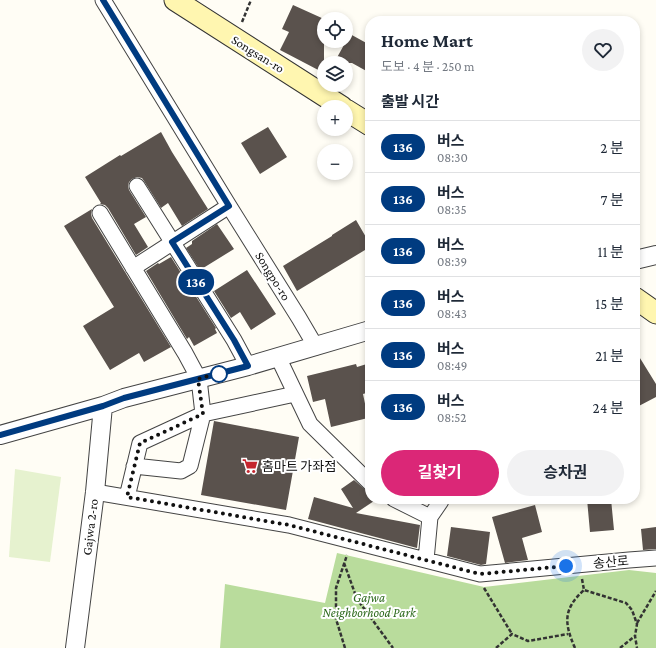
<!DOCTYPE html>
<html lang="ko">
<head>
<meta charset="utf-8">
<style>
  :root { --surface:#fff; --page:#f2f2f3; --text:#1f2937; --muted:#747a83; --line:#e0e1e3; --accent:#db2777 }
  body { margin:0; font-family:"Crimson Pro","Noto Sans KR",serif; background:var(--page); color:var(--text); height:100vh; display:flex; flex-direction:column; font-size:15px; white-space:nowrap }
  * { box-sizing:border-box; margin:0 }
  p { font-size:13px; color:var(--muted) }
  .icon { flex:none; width:22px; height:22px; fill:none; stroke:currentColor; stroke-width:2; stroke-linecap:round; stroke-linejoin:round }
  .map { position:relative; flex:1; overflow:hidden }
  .side { position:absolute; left:365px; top:16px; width:275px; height:488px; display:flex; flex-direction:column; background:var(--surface); border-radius:16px; box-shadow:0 2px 6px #0003 }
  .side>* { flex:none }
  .badge { padding:0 8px; border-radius:13px; font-size:14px; line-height:26px }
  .tools { position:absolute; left:317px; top:12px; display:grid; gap:8px }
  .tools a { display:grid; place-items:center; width:36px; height:36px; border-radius:50%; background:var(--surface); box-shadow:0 2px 6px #0003; font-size:20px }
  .you { position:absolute; width:20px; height:20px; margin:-10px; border:3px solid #fff; border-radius:50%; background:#1a73e8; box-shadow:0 0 0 6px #1a73e833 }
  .map>.badge { position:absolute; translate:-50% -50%; box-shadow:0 0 0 2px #fff }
  h2 { padding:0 16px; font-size:15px; line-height:36px }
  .round { display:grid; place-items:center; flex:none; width:42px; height:42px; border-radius:21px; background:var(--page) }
  .headline { display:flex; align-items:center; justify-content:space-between; height:68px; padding:0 16px }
  h1 { font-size:19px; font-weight:700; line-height:30px }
  .cta { display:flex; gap:8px; margin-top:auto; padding:8px 16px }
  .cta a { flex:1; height:46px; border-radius:24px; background:var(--accent); color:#fff; font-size:16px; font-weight:700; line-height:46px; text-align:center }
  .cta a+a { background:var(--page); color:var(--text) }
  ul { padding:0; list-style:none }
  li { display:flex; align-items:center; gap:12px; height:52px; padding:0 16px; border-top:1px solid var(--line) }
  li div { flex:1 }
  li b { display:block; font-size:15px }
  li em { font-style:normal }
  li .badge { min-width:44px; font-weight:700; text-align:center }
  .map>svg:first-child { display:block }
</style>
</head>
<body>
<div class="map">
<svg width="656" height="648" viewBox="0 0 656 648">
  <rect width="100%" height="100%" fill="#fffdf5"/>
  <path fill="#b9dc9c" d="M 337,553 L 484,587 L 629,570 L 656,573 L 656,648 L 220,648 L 225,584 L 325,603 Z"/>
  <path fill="#e6f2cf" d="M 15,469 L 61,477 L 50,562 L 9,557 Z"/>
  <path fill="#5a524d" d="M 293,5 L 324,19 L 324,73 L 280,50 L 289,32 L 282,29 Z
    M 350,34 L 370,45 L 370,73 L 352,63 L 334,63 Z
    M 268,127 L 287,157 L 260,174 L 241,143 Z
    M 161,132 L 172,152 L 208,209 L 182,226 L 168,203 L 161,208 L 144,181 L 142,178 L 137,177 L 132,179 L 129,182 L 128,186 L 129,190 L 146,217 L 134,224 L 148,247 L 136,255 L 108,208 L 105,205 L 100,204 L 101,203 L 85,177 L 120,155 L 121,156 Z
    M 92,209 L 91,214 L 92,218 L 171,347 L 144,362 L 139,353 L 110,370 L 83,326 L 114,307 L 64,226 Z
    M 356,220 L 370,244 L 370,247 L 297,291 L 283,266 L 332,236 L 332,235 Z
    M 217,224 L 234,249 L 200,270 L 186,248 L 192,244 L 192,241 Z
    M 171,257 L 216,328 L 215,329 L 217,333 L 194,346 L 189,337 L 187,339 L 146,271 L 158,263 L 159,264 Z
    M 247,270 L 276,314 L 251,330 L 240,312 L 231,318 L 214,291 Z
    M 635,350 L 656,384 L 656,397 L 635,408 Z
    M 370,363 L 370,392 L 363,394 L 368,418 L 331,427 L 325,399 L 313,402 L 307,376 L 356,364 L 357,367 Z
    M 214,421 L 299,437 L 286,510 L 201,495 Z
    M 354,480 L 368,492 L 370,495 L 370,499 L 373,499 L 374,501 L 356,513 L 420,525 L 417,548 L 308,519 L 314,497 L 353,508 L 341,489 Z
    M 587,499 L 611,499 L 614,530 L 590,532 Z
    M 535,505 L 542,532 L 522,538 L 528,560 L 505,563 L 492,517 Z
    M 451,527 L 490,532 L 486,564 L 481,565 L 447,556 Z
    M 656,527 L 656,549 L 643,550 L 641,529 Z"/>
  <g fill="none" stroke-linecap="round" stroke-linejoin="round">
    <defs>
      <path id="minor" d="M 103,0 L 229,206 L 299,318 L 316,347
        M 137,186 L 234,340 L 248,366
        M 100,213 L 185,353 L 199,379 L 203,414 L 190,466 L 181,471 L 134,466
        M 133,268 L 229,206
        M 278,357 L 310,424 L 370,483
        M 95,492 L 289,525 L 480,574 L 629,560 L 656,558
        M 127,497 L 140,443 L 203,414 L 295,394
        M 394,499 L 430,517 L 426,560
        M 430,517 L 441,501"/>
      <path id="tertiary" d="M 635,260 L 656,255
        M 0,435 L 103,406 L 124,398 L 248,366 L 370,330
        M 75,648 L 95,492 L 103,406"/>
      <path id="secondary" d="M 175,0 L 342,107
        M 346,110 L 370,125
        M 635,298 L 656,313"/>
    </defs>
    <use href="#minor" stroke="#444" stroke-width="17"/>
    <use href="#tertiary" stroke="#444" stroke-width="20"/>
    <use href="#secondary" stroke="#333" stroke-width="23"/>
    <path stroke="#333" stroke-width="2.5" stroke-dasharray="4 2" stroke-linecap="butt" d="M 242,22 L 251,0
      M 344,563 L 357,599 L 393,648
      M 582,579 L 584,590 L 626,603 L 632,610 L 637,624 L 635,636 L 637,648
      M 484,588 L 512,634
      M 637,623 L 656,591
      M 345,648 L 336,619 L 336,588 L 347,555
      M 496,648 L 512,634 L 528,641 L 568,634
      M 575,648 C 564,623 563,609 584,590
      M 620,648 L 635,636"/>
    <use href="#minor" stroke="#fff" stroke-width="15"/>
    <use href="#tertiary" stroke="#fff" stroke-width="18"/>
    <use href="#secondary" stroke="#fff6b0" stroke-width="21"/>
  </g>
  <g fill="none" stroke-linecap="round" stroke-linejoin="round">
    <defs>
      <path id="line" d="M 0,435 L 103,406 L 124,398 L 248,366 L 234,340 L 172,242 L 229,206 L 103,0"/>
    </defs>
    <use href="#line" stroke="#fff" stroke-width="9"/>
    <use href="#line" stroke="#003b80" stroke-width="6"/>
    <path stroke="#111" stroke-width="4" stroke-dasharray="0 7.2" d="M 219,374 L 223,372 L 198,379 L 203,414 L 140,443 L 127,497 L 289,525 L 480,574 L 566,566"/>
  </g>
  <defs>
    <symbol id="supermarket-bare" viewBox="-9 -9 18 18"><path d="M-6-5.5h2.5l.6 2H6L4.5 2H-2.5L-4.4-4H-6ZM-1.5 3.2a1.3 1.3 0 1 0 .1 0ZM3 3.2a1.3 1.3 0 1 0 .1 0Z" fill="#c4262e" stroke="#fff" stroke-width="2.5" paint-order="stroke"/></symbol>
  </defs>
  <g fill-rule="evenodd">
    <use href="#supermarket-bare" x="239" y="455" width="22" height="22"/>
  </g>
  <circle fill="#fff" stroke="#003b80" stroke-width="2" cx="219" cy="374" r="8"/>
  <g text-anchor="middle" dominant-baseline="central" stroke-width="4" stroke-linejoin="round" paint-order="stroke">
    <g font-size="13" fill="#111" stroke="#fff">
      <text transform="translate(258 54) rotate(32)">Songsan-ro</text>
      <text transform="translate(273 276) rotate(58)">Songpo-ro</text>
      <text transform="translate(90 527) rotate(-83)">Gajwa 2-ro</text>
      <text transform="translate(611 562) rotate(-5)">송산로</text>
    </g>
    <g font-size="13" fill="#111" stroke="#fff" text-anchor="start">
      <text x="262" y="466">홈마트 가좌점</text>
    </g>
    <g font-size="13" font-style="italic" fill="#2f6b1f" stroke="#fff">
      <text x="369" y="597">Gajwa<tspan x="369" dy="15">Neighborhood Park</tspan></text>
    </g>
  </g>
</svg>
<div class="tools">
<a><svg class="icon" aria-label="locate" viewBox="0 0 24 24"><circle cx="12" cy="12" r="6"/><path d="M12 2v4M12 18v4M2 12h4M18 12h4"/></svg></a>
<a><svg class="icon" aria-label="layers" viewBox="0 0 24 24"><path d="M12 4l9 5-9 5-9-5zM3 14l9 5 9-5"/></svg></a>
<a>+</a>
<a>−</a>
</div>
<div class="you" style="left:566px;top:566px"></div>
<b class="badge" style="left:196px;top:282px;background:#003b80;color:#fff">136</b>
<section class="side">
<div class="headline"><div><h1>Home Mart</h1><p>도보 · 4 분 · 250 m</p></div><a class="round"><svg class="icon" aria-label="heart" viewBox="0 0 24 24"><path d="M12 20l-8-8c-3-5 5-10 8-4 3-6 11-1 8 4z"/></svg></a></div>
<h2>출발 시간</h2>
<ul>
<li><span class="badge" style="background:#003b80;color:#fff">136</span><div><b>버스</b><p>08:30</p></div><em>2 분</em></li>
<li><span class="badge" style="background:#003b80;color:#fff">136</span><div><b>버스</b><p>08:35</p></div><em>7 분</em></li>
<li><span class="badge" style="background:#003b80;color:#fff">136</span><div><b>버스</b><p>08:39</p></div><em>11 분</em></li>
<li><span class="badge" style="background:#003b80;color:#fff">136</span><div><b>버스</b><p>08:43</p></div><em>15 분</em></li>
<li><span class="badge" style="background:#003b80;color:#fff">136</span><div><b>버스</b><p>08:49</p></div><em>21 분</em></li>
<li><span class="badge" style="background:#003b80;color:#fff">136</span><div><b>버스</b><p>08:52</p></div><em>24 분</em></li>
</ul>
<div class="cta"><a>길찾기</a><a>승차권</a></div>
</section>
</div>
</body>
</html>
